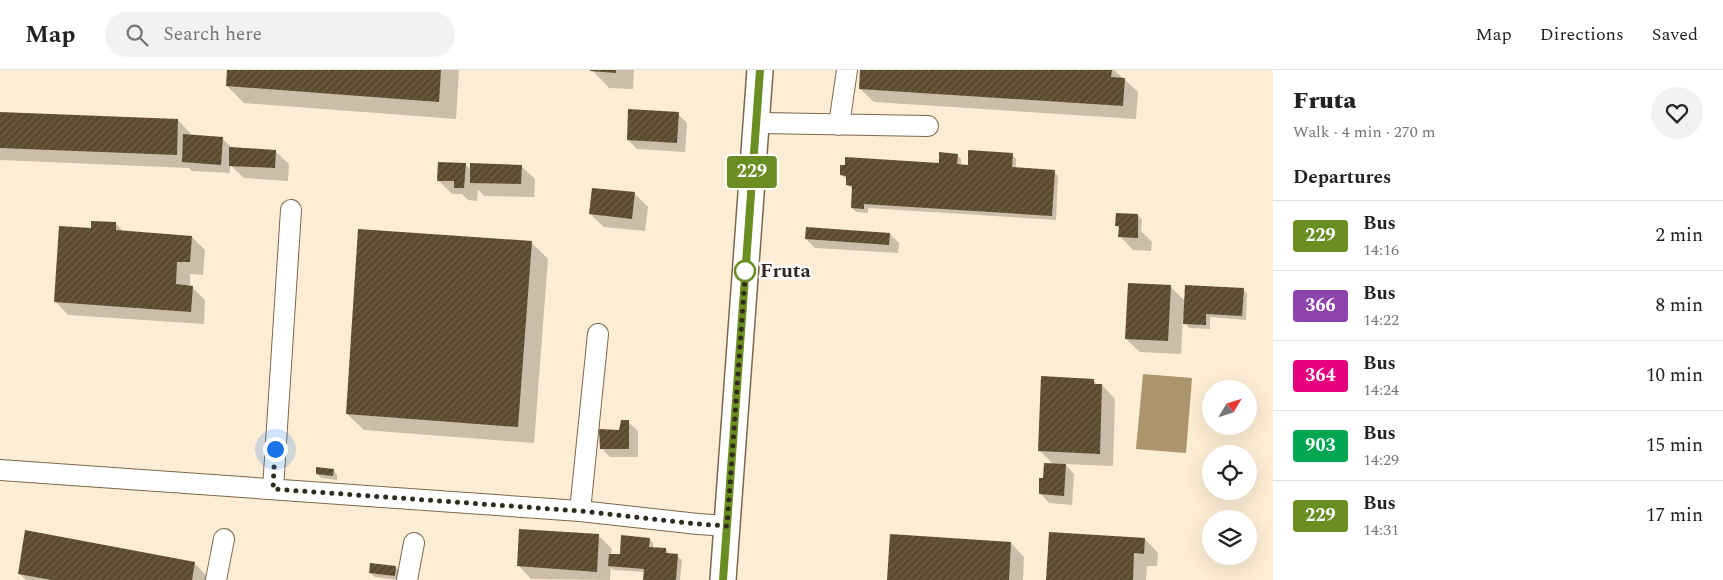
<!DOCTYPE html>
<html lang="en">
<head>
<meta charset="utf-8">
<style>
  :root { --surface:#fff; --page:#f2f2f2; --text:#222; --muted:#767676; --line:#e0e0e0 }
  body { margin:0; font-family:Spectral,serif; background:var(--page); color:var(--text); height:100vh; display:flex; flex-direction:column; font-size:19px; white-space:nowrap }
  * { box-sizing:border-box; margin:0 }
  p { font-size:16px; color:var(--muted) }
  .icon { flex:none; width:28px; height:28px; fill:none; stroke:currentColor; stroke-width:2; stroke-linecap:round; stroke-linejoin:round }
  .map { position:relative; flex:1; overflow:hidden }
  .side { display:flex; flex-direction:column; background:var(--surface); width:450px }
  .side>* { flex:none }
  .badge { padding:0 10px; border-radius:4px; font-size:18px; line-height:32px }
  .needle { width:32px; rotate:52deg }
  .fabs { position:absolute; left:1202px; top:310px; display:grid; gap:10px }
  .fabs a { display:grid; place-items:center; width:55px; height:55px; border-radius:50%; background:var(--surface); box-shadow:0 5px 20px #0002; font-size:25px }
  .you { position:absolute; width:25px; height:25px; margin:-12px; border:4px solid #fff; border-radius:50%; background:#1a73e8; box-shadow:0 0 0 8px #1a73e833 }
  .map>.badge { position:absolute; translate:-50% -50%; box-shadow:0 0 0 2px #fff }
  h2 { padding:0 20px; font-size:19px; line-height:45px }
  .round { display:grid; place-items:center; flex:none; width:52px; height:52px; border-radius:26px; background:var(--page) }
  .head { display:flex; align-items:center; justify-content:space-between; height:85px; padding:0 20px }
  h1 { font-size:24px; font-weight:800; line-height:38px }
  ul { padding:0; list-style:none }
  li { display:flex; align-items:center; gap:15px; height:70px; padding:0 20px; border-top:1px solid var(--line) }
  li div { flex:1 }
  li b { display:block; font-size:19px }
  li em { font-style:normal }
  li .badge { min-width:55px; font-weight:700; text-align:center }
  header { display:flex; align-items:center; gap:30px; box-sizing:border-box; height:70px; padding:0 25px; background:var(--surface); border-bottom:1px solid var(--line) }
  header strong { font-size:24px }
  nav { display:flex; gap:28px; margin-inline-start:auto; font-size:18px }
  .search { width:350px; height:45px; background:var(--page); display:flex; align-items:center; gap:12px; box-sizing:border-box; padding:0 18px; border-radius:28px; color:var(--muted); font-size:19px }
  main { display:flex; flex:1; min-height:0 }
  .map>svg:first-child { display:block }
</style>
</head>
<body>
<header>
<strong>Map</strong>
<div class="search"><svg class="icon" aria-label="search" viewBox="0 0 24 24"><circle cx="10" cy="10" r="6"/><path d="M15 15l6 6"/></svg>Search here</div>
<nav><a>Map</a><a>Directions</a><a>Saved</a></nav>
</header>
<main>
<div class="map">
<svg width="1273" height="510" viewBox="0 0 1273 510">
  <defs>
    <pattern id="building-hatch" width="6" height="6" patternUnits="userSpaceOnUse" patternTransform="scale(1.25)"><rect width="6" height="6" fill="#5a4a2e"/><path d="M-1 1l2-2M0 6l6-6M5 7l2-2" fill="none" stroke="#6f614a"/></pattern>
  </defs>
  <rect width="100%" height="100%" fill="#fdedd4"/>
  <path fill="#ac946d" d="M 1143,304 L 1192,308 L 1186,383 L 1136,379 Z"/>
  <path fill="#0003" d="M 228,0 L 459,0 L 456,49 L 244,33 L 227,16 Z
    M 592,0 L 634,0 L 633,19 L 609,18 Z
    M 861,0 L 1114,0 L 1138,22 L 1136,49 L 874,32 L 860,19 Z
    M 0,43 L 178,50 L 191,64 L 191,66 L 222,68 L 231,77 L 275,81 L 289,94 L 288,111 L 244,108 L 230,95 L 230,103 L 192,101 L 189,98 L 0,90 Z
    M 678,44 L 687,53 L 685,82 L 637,79 L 628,70 Z
    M 957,85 L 961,89 L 961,96 L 969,96 L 1012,85 L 1016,89 L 1016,99 L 1054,102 L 1058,106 L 1056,150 L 868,138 L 868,143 L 856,142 L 852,138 L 853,119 L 847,115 L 847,109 L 841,105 L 940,94 Z
    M 465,94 L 471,100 L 521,96 L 535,109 L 534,127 L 484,126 L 478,119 L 477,131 L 468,130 L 462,124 L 452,124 L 439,111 Z
    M 635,124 L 648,137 L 645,161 L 604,157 L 590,144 Z
    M 1138,145 L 1142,150 L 1141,161 L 1152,172 L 1151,181 L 1133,180 L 1120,166 L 1120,159 L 1116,155 Z
    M 116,154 L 124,162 L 192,167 L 205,180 L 203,205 L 190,204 L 190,217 L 192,217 L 205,230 L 204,254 L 68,245 L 55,231 L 92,160 Z
    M 890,164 L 899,173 L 898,183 L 815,178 L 806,169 Z
    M 531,172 L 548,189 L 534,373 L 364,360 L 347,344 Z
    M 1170,216 L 1185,231 L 1243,219 L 1247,224 L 1246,250 L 1210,247 L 1210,259 L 1189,258 L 1185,253 L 1185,246 L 1183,246 L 1181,284 L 1140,282 L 1126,269 Z
    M 1093,310 L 1098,315 L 1102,315 L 1115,329 L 1113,396 L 1065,394 L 1074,404 L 1072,435 L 1049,433 L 1040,423 L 1044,410 L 1053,394 L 1039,380 Z
    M 628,352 L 638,361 L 638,387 L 610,387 L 601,378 Z
    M 333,400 L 337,405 L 337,410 L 321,408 L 317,404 Z
    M 598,465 L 612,479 L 611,485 L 621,486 L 649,469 L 653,473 L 653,478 L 666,479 L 670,485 L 677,486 L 682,490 L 680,510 L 644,510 L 645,502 L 613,500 L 611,497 L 610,510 L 531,509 L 518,495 Z
    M 1145,469 L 1158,483 L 1157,496 L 1147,496 L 1146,510 L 1047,510 Z
    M 1011,473 L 1024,487 L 1023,510 L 888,510 Z
    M 194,493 L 211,510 L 26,510 L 19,503 Z
    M 396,497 L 400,502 L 399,510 L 375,507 L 370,503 Z"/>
  <path fill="url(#building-hatch)" d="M 227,0 L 441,0 L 439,32 L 226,16 Z
    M 590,0 L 616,0 L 616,3 L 590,1 Z
    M 860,0 L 1112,0 L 1111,7 L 1125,8 L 1123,36 L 859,19 Z
    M 628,39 L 679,42 L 677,73 L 627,70 Z
    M 0,42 L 178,49 L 177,85 L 0,78 Z
    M 183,64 L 223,67 L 221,95 L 182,92 Z
    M 229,77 L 276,80 L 275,98 L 229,96 Z
    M 968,80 L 1013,83 L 1012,97 L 1055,100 L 1052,146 L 864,134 L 864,139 L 851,138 L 852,116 L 846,115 L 846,106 L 840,105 L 840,95 L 845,95 L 845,87 L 939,93 L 939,82 L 958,84 L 957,94 L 968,95 Z
    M 438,92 L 466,93 L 464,118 L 454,118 L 454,111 L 437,111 Z
    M 470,93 L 522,95 L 521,114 L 470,113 Z
    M 592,118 L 635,122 L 632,149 L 589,144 Z
    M 1116,143 L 1138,144 L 1138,168 L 1118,167 L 1119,156 L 1115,156 Z
    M 91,151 L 116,152 L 116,160 L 192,166 L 190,192 L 177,192 L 176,214 L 193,216 L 191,242 L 54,232 L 59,156 L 91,158 Z
    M 806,157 L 890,163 L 889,175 L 805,169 Z
    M 358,159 L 532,171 L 518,357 L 346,344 Z
    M 1128,213 L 1171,215 L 1168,271 L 1125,269 Z
    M 1185,215 L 1244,218 L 1242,246 L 1206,244 L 1206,255 L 1183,254 Z
    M 1041,306 L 1094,309 L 1094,314 L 1102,314 L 1100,384 L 1038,381 Z
    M 621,350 L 629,350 L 629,379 L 600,379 L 599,359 L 619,360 Z
    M 1044,393 L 1066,394 L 1064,426 L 1039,424 L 1039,408 L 1043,408 Z
    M 316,397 L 334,399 L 333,406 L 316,404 Z
    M 519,459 L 599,464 L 597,502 L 517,496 Z
    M 25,460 L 195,492 L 192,510 L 52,510 L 18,504 Z
    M 1049,462 L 1145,468 L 1144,484 L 1134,483 L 1133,510 L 1046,510 Z
    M 890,464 L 1011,472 L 1009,510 L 887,510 Z
    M 621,465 L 650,468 L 649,477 L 666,478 L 666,483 L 678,484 L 676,510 L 643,510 L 644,499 L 608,496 L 609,484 L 620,484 Z
    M 370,493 L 396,496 L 395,506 L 369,503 Z"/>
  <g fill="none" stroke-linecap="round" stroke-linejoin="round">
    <defs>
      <path id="minor" d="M 756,53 L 928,56
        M 839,55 L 847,0
        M 0,400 L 580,441 L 698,454 L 727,456
        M 273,419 L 291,140
        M 580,441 L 598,264
        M 216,510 L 224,469
        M 407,510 L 414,473"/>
      <path id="major" d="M 723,510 L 760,0"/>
    </defs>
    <use href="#minor" stroke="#7a684c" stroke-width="22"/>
    <use href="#major" stroke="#7a684c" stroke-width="28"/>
    <use href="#minor" stroke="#fff" stroke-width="20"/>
    <use href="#major" stroke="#fff" stroke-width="25"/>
  </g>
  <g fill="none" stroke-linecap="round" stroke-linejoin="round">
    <defs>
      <path id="line" d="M 723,510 L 760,0"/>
    </defs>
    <use href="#line" stroke="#fff" stroke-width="11"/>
    <use href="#line" stroke="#6b8e23" stroke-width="8"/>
    <path stroke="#312a1e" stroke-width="5" stroke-dasharray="0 9" d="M 275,379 L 273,419 L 580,441 L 698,454 L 727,456 L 746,194 L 745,201"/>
  </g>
  <circle fill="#fff" stroke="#6b8e23" stroke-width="2.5" cx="745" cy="201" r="10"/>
  <g text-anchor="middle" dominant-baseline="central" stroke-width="5" stroke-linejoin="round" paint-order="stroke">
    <g font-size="20" font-weight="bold" fill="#312a1e" stroke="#fdfdfd" text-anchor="start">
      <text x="760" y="201">Fruta</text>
    </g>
  </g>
</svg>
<div class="fabs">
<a><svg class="needle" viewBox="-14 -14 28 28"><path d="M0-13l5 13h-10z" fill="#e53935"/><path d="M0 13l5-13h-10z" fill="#767676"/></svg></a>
<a><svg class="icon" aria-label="locate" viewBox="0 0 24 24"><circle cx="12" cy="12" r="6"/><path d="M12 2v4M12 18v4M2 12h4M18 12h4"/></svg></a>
<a><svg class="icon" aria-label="layers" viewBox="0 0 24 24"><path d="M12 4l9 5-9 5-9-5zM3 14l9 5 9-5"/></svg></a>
</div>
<div class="you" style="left:275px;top:379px"></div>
<b class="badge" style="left:752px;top:102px;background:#6b8e23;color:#fff">229</b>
</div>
<section class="side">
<div class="head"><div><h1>Fruta</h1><p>Walk · 4 min · 270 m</p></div><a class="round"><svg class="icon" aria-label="heart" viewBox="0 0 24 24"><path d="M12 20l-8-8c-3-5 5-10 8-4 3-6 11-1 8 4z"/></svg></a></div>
<h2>Departures</h2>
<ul>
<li><span class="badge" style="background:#6b8e23;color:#fff">229</span><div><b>Bus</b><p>14:16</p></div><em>2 min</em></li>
<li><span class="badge" style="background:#8e44ad;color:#fff">366</span><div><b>Bus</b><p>14:22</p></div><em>8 min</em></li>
<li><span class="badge" style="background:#e6007e;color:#fff">364</span><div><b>Bus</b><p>14:24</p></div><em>10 min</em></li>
<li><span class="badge" style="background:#00a651;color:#fff">903</span><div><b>Bus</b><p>14:29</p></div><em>15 min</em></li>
<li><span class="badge" style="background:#6b8e23;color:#fff">229</span><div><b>Bus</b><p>14:31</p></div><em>17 min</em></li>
</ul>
</section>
</main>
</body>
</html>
